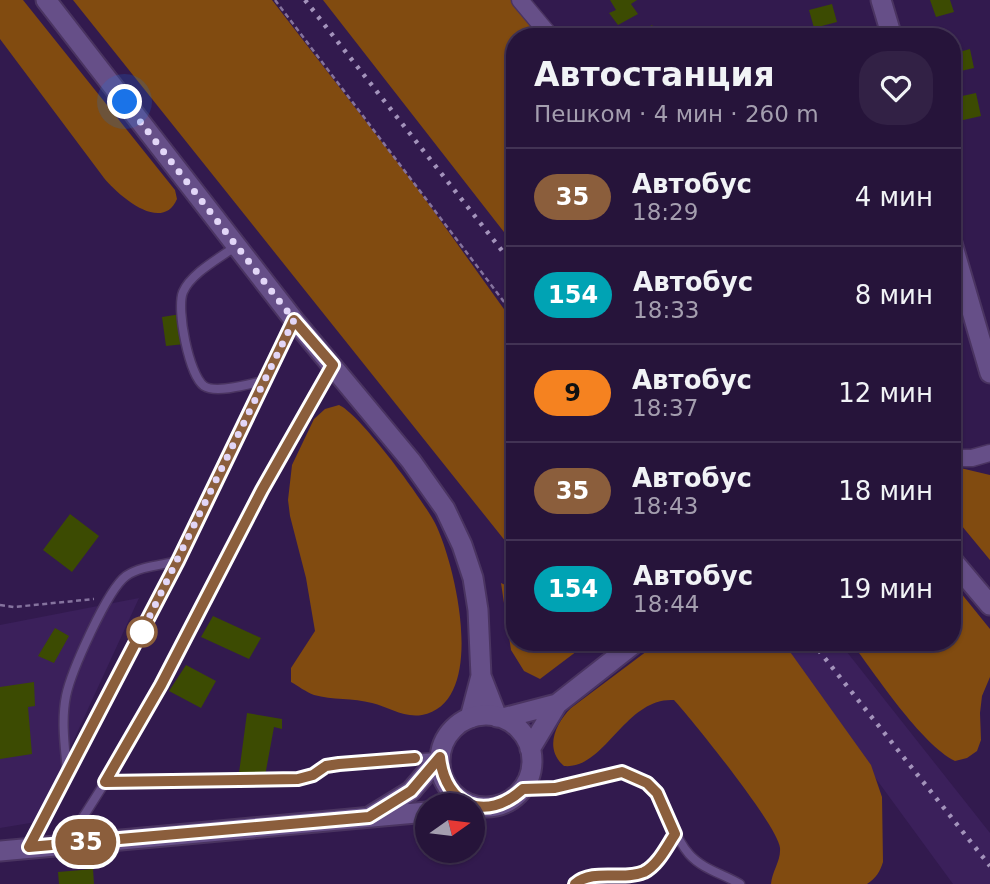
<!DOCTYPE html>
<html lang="ru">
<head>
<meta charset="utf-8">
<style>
  :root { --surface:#26143a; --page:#322145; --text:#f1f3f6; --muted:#a49eaf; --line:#423354 }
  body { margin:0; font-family:"DejaVu Sans",sans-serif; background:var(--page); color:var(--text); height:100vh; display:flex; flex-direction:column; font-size:26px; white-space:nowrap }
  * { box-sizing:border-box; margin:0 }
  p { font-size:23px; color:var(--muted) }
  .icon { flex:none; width:38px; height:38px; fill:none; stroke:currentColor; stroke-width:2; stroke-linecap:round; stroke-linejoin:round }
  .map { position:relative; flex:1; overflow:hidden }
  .sheet { position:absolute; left:506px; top:28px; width:455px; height:623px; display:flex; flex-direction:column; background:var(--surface); border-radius:28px; box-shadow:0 2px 5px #0004,0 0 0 2px var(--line) }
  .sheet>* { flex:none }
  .badge { padding:0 14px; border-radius:23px; font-size:24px; line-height:46px }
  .needle { width:46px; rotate:76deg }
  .fabs { position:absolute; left:415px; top:793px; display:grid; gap:14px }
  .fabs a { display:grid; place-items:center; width:70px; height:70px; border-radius:50%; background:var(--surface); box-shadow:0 2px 5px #0004,0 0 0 2px var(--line); font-size:35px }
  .you { position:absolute; width:35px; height:35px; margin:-18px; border:5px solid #fff; border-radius:50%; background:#1a73e8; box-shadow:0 0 0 10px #1a73e833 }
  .map>.badge { position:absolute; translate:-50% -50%; box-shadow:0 0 0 4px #fff }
  .round { display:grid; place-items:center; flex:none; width:74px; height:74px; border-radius:28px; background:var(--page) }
  .summary { display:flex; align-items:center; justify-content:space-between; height:119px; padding:0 28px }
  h1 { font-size:33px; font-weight:600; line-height:52px }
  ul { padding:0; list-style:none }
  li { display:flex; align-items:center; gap:21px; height:98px; padding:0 28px; border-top:2px solid var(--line) }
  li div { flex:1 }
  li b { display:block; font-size:26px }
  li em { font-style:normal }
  li .badge { min-width:77px; font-weight:700; text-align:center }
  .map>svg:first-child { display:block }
</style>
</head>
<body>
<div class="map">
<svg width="990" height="884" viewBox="0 0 990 884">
  <rect width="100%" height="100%" fill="#321a4e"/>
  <path fill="#3b205b" d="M 139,598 L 36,822 L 0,828 L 0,625 Z
    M 776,642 L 839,642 L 990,833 L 990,884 L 953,884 Z"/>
  <path fill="#814b10" d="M 0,0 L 23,0 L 175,190 L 177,199 C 162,234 118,195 104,178 L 0,39 Z
    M 73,0 L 272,0 L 415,185 L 514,323 L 514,552 Z
    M 323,0 L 520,0 L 547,37 L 514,37 L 514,245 Z
    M 339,405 C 360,414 423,500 435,523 C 455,563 489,702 422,715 C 403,718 389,707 372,703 C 353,698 332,700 314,695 C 306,692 298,686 291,682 L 291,668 L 315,631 L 306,578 L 290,516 L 288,500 L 292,465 L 314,419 L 325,409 Z
    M 952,466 L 990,475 L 990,560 L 952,514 Z
    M 952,582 L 990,629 L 990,677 L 982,696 L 980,713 L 981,740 L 977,751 L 967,758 L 955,761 C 921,744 875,674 851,642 L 952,642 Z
    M 501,583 L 514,589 L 514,642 L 589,642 L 540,679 L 524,671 L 511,650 Z
    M 659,642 L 783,642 L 871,765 L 882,797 L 883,862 C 880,872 876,878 867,884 L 771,884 C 772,871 781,861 780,848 C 778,826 693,721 674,700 C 625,697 605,770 564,766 C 544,749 555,724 571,708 Z"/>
  <path fill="#3c4b02" d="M 610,0 L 637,0 L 631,4 L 638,14 L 618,25 L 609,13 L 616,10 Z
    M 930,0 L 950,0 L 954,12 L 936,17 Z
    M 832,4 L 837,22 L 814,28 L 809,10 Z
    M 652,25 L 659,35 L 657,37 L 634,37 Z
    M 970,49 L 974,68 L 952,73 L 952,54 Z
    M 976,93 L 981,116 L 959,121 L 953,98 Z
    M 181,314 L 185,344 L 166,346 L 162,317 Z
    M 70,514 L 99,536 L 72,572 L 43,550 Z
    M 213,616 L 261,638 L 249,659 L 201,637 Z
    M 55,628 L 69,636 L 54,663 L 38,656 Z
    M 186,665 L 216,681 L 201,708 L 169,691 Z
    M 34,682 L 35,706 L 28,707 L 32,754 L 0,759 L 0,687 Z
    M 247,713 L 282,719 L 282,729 L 274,727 L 265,776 L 239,773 Z
    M 93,869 L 94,884 L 59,884 L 58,872 Z"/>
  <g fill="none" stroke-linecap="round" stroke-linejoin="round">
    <defs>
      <path id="service" d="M 236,246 C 220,258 191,273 183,292 C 176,309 189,375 204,386 C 216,394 250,384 263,381
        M 67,772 C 65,747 61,721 66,696 C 71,672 107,590 126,576 C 140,566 163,565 178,561
        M 105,782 L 298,779 C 313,775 324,767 339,764 L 437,757
        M 523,789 C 534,789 545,789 556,788 C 575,785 605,769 624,773 C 665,781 665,827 689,854 C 702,869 723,874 740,884
        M 66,844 L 118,762 L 161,685 L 262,490 L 332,366
        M 30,845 L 178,561 L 293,322
        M 575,884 C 593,868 623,881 644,871 C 658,865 667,846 675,834"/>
      <path id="minor" d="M 520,0 L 551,37
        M 952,458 L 972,458 L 990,453"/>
      <path id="tertiary" d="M 46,0 L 294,320 L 411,461 L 445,509 L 462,545 L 473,578 L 478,610 L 481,676 L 470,718
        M 481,676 L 497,717"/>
      <path id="secondary" d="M 881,0 L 892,37
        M 952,243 L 990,373
        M 952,560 L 990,605
        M440 761a46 46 0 1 1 92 0a46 46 0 1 1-92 0Z
        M 503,718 L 557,704
        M 530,749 L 557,704 L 636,642
        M 372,815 L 411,791 L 440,757
        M 0,851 L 427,812"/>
    </defs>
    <use href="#service" stroke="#4a3461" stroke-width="11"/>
    <use href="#minor" stroke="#4a3461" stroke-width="19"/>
    <use href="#tertiary" stroke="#4a3461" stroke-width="23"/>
    <use href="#secondary" stroke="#4a3461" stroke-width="23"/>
    <path stroke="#85739e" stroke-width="2.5" stroke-dasharray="5 3.5" stroke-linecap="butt" d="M 275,0 L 514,315
      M 0,605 L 14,607 L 94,599"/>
    <use href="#service" stroke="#664f88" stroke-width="8"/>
    <use href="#minor" stroke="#664f88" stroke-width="16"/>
    <use href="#tertiary" stroke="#664f88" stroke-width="19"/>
    <use href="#secondary" stroke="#664f88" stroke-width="19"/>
    <path stroke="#a393bb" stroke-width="4.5" stroke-dasharray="3.5 7" stroke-linecap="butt" d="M 305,0 L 514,266
      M 812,642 L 990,866"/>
  </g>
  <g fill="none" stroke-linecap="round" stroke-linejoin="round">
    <defs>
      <path id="line" d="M 415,758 L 339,764 L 326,766 L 313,775 L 298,779 L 105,782 L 161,685 L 262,490 L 333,365 L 294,320 L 178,561 L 29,847 L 369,817 L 411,791 L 440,757 C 445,806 486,823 523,789 L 555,788 L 622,772 L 647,783 L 657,793 L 675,834 C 667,846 658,865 644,872 C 623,881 593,868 575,884"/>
    </defs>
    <use href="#line" stroke="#fff" stroke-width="16"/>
    <use href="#line" stroke="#8b5e3c" stroke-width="10"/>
    <path stroke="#e2d6f7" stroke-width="7" stroke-dasharray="0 12.6" d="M 125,102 L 294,320 L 142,632"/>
  </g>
  <circle fill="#fff" stroke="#8b5e3c" stroke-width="3.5" cx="142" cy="632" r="14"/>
</svg>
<div class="fabs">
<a><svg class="needle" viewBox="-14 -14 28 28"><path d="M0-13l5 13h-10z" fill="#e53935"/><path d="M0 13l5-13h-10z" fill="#a49eaf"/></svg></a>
</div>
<div class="you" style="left:125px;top:102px"></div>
<b class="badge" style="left:86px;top:842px;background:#8b5e3c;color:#fff">35</b>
<section class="sheet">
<div class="summary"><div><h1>Автостанция</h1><p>Пешком · 4 мин · 260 m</p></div><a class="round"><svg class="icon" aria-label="heart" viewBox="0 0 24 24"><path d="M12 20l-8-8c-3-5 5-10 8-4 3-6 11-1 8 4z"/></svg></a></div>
<ul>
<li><span class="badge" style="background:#8b5e3c;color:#fff">35</span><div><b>Автобус</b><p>18:29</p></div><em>4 мин</em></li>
<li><span class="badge" style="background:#00a3b4;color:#fff">154</span><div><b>Автобус</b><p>18:33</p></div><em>8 мин</em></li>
<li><span class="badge" style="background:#f58220;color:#111">9</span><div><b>Автобус</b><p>18:37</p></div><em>12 мин</em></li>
<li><span class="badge" style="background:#8b5e3c;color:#fff">35</span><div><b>Автобус</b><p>18:43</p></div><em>18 мин</em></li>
<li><span class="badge" style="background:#00a3b4;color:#fff">154</span><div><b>Автобус</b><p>18:44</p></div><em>19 мин</em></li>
</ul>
</section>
</div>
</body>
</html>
